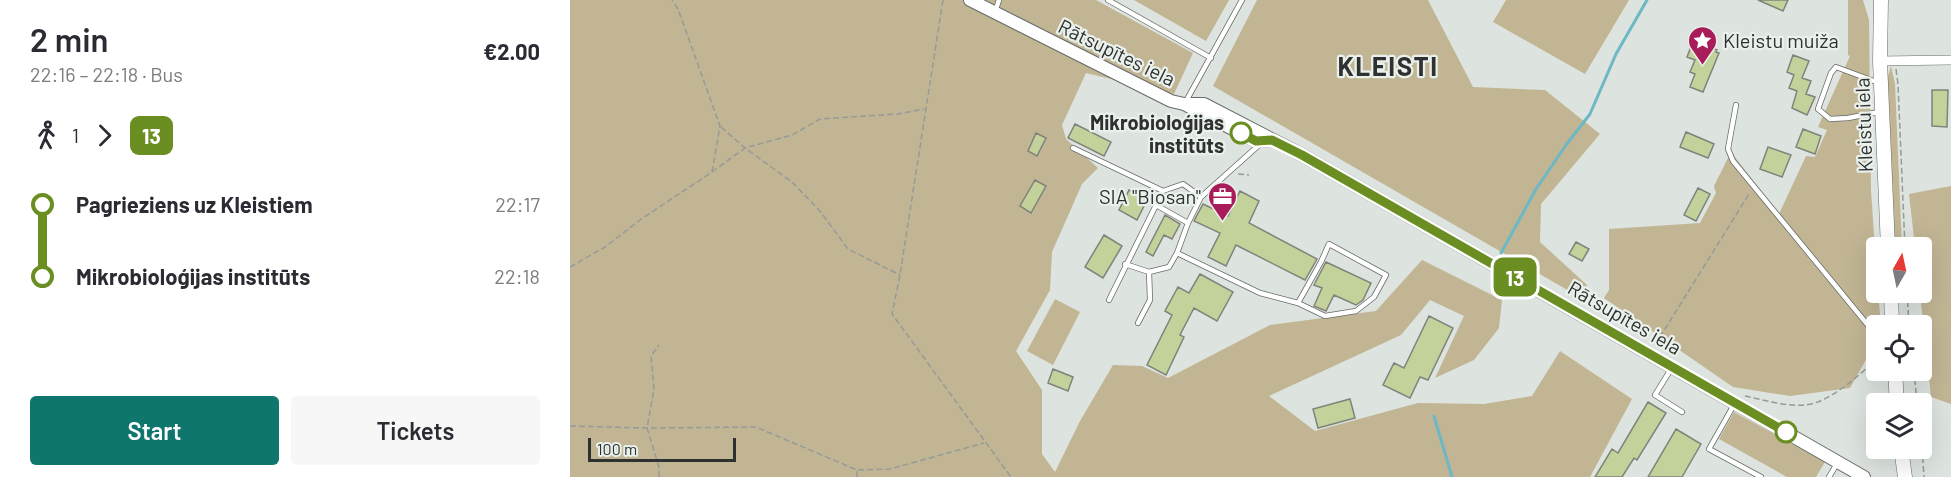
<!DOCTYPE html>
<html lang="en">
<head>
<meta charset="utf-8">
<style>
  :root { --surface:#fff; --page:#f7f7f7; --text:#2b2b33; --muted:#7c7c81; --accent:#0f766e }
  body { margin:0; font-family:Barlow,sans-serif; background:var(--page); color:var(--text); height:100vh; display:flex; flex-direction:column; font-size:22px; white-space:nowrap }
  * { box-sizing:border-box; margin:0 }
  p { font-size:20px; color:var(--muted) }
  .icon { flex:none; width:33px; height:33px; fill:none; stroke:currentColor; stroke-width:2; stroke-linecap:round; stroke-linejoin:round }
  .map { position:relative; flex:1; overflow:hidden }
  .side { display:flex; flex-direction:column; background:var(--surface); width:570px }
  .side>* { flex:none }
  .badge { padding:0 12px; border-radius:9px; font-size:21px; line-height:39px }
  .needle { width:39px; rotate:9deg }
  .controls { position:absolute; left:1296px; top:237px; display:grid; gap:12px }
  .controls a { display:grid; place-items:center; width:66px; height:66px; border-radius:6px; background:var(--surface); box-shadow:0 6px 24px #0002; font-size:30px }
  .scale { position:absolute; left:18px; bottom:15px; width:148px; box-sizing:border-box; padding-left:6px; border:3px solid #2e312f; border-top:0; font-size:16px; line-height:21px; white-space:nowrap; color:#2e312f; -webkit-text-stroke:4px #eaf0eb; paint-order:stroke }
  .map>.badge { position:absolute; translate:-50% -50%; box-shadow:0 0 0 3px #fff }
  .legs { display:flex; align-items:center; gap:9px; height:66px; padding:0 30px; font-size:20px }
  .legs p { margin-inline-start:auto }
  .head { display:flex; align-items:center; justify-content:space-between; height:102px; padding:0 30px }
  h1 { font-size:33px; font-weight:600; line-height:45px }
  .button { display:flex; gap:12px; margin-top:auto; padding:12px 30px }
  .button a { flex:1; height:69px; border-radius:6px; background:var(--accent); color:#fff; font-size:24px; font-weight:600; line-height:69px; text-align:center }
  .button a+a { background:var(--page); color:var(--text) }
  ul { padding:0 30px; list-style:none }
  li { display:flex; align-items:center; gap:21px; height:72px; font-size:22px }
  li i { display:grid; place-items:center; width:9px; height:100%; margin:0 8px; background:currentColor }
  li i::after { content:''; width:15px; height:15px; margin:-8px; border:4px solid; border-radius:50%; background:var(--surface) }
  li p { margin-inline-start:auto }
  li:first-child i { background:linear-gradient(#0000 50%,currentColor 0) }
  li:last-child i { background:linear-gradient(currentColor 50%,#0000 0) }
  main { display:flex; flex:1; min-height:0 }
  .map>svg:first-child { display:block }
</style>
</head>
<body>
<main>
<section class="side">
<div class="head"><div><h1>2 min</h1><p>22:16 – 22:18 · Bus</p></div><b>€2.00</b></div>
<div class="legs"><svg class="icon" aria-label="walk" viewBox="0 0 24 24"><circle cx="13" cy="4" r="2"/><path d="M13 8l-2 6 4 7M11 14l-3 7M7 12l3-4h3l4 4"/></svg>1<svg class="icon" aria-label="forward" viewBox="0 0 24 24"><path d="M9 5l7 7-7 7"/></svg><b class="badge" style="background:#6b8e23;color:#fff">13</b></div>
<ul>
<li><i style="color:#6b8e23"></i><b>Pagrieziens uz Kleistiem</b><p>22:17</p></li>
<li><i style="color:#6b8e23"></i><b>Mikrobioloģijas institūts</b><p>22:18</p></li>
</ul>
<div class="button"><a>Start</a><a>Tickets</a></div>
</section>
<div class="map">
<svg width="1381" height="477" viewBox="0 0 1381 477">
  <rect width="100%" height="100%" fill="#dde3de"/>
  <path fill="#c1b594" d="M 0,0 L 526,0 L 623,53 L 604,94 L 516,73 L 492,125 L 496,139 L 528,168 L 512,184 L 482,252 L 480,290 L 446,351 L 472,390 L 472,454 L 485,472 L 510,421 L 543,365 L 572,366 L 598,378 L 700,325 L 806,311 L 852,260 L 932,300 L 929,328 L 904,360 L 865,378 L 894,316 L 860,300 L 831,335 L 699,396 L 745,431 L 848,403 L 914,404 L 962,396 L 990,351 L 1062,399 L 1020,477 L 0,477 Z
    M 564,0 L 659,0 L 636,41 Z
    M 687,0 L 858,0 L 903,87 L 975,90 L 1030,134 L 971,204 L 970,242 L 1017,285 L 1013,299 L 643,86 Z
    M 936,0 L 1059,0 L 1015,74 L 923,22 Z
    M 1278,0 L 1293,0 L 1299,20 L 1301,190 L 1306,265 L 1306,292 L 1308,293 L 1311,325 L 1306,326 L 1306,342 L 1280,388 L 1220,396 L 1163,387 L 1034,298 L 1039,290 L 1039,229 L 1130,223 L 1146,193 L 1144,186 L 1161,152 L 1209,214 L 1236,156 L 1245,157 L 1257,130 L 1248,127 L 1280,56 L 1278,55 Z
    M 1321,66 L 1325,84 L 1332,247 L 1325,247 L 1318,100 L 1318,76 Z
    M 1381,186 L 1381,404 L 1361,397 L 1350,293 L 1352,292 L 1352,248 L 1345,247 L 1339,194 Z
    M 485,299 L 510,312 L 483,365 L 457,351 Z
    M 1164,412 L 1255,462 L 1246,477 L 1217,477 L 1149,439 Z"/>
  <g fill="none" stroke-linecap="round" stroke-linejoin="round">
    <path stroke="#6db8c5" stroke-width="3" d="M 931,253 L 966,189 L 996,145 L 1020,114 L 1046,54 L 1077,0
      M 864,416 L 882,477"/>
  </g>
  <path fill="#c3d29a" stroke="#80827c" stroke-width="1.5" d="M 1188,0 L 1218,0 L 1213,11 Z
    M 1125,42 L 1147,50 L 1146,52 L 1149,53 L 1133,92 L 1120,87 L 1125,74 L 1120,72 L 1125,60 L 1117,57 L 1122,44 L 1124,45 Z
    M 1223,55 L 1239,61 L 1232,78 L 1241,81 L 1236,94 L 1245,97 L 1237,115 L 1222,108 L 1227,91 L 1219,88 L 1224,75 L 1217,72 Z
    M 1362,90 L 1378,90 L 1377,127 L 1362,126 Z
    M 505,124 L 541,142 L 534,156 L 498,138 Z
    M 1233,129 L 1251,136 L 1245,154 L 1226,147 Z
    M 1116,132 L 1144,144 L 1138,158 L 1110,147 Z
    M 466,133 L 476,138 L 467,156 L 458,151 Z
    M 1198,147 L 1221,155 L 1212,177 L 1190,169 Z
    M 465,180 L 476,186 L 461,213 L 450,206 Z
    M 1128,188 L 1140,194 L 1126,221 L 1114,215 Z
    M 559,190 L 577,200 L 567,220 L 549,210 Z
    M 670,191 L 689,201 L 679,223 L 747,259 L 735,280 L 666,245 L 656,266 L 638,257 L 650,233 L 624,221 L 633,204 L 658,216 Z
    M 595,215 L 610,224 L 602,239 L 594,235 L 583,256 L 576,252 Z
    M 534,235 L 552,246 L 533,278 L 515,267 Z
    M 1006,242 L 1019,249 L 1012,261 L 999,254 Z
    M 756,262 L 801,283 L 793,300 L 786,305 L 764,295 L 756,311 L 744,306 L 752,288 L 744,285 Z
    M 630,274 L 663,292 L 647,321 L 624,308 L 610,335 L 614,337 L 596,375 L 577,365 L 602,315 L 595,311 L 608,287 L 619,293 Z
    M 859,316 L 883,328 L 858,380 L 850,377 L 840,398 L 813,385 L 824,363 L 834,368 Z
    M 483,369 L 503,377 L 498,391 L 478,383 Z
    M 780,399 L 785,418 L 748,428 L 743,409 Z
    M 1078,402 L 1096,413 L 1067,460 L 1064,458 L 1052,477 L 1025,477 L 1042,449 L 1048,453 Z
    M 1106,429 L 1131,444 L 1112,477 L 1078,477 Z"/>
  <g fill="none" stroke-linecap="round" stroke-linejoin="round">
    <defs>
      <path id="service" d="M 538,0 L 641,58
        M 425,12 L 429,0
        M 1309,83 L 1266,67 L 1261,73 L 1248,109 L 1260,119 L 1278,118 L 1309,112
        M 615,103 L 672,0
        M 1166,105 L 1158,149 L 1163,161 L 1306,335
        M 689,145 L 631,197 L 618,223 L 607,253 L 690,293 L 728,303
        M 503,148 L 593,191
        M 586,205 L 618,223
        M 759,244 L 816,275 L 804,297 L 786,311 L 755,316 L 728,303 L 751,262 Z
        M 555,264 L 579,272
        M 539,300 L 593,191 L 613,184 L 631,197
        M 568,323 L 580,300 L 579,272 L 599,267 L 607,253
        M 1101,369 L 1085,395 L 1112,412
        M 1165,403 L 1139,449 L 1191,477
        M 1259,477 L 1268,462"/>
      <path id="minor" d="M 1310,61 L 1381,60"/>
      <path id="tertiary" d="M 400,0 L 601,101 L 614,104 L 686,141 L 701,140
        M 614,104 L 634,104 L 732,155 L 1294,477"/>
      <path id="secondary" d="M 1311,0 L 1310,61 L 1318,248
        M 1321,292 L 1322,326
        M 1325,370 L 1327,404
        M 1331,448 L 1335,477"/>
    </defs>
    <use href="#service" stroke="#666c67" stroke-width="6"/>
    <use href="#minor" stroke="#666c67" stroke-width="10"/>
    <use href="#tertiary" stroke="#666c67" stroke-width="14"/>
    <use href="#secondary" stroke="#666c67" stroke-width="15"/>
    <path stroke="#969b97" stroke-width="1.5" stroke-dasharray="6 3" stroke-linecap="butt" d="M 373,0 L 330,275 L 322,314 L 441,477
      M 1326,69 L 1328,84 L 1335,248
      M 151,127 L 175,148 L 222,182 L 250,211 L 278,249 L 330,275
      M 142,172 L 175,148 L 222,135 L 250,119 L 328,114 L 354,109
      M 668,174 L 679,175
      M 0,267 L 35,247 L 70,220 L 142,172 L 150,126 L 108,9 L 102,0
      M 1337,292 L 1339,326
      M 1085,345 L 1179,194
      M 1344,370 L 1347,404
      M 1175,396 C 1194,400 1216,407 1236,405 C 1260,402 1288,376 1306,360
      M 0,426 L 77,428 L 186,427 L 287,470 L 320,469 L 414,443
      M 1352,448 L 1354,477
      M 89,477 L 89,467 L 77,428 L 84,389 L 81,356 L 89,345
      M 287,477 L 287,471"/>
    <use href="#service" stroke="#fff" stroke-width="4.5"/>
    <use href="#minor" stroke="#fff" stroke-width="9"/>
    <use href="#tertiary" stroke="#fff" stroke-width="12"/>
    <use href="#secondary" stroke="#fff" stroke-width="14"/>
  </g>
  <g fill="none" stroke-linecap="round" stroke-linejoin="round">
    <defs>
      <path id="line-1" d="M 671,133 L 686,141 L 702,140 L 732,155 L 1216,432"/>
    </defs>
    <use href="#line-1" stroke="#fff" stroke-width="14"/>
    <use href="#line-1" stroke="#6b8e23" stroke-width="9"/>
  </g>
  <defs>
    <symbol id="sight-pin" viewBox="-11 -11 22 30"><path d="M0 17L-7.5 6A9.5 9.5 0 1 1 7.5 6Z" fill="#a91c5a" stroke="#eaf0eb"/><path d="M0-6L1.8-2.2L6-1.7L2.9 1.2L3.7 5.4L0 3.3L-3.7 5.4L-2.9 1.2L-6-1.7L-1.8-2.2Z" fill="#fff"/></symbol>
    <symbol id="office-pin" viewBox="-11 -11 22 30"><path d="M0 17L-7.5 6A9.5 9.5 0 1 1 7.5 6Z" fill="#a91c5a" stroke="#eaf0eb"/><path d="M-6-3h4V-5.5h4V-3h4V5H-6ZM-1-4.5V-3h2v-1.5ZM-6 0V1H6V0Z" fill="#fff"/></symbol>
  </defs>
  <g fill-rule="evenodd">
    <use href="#sight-pin" x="1116" y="24" width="33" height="45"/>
    <use href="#office-pin" x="636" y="180" width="33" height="45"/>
  </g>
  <g fill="#fff" stroke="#6b8e23" stroke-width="3">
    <circle cx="671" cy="133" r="10"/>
    <circle cx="1216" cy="432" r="10"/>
  </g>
  <g text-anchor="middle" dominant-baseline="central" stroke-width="4.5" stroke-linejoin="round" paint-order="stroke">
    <g font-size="20" fill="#2e312f" stroke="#eaf0eb" text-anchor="start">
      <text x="1153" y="40">Kleistu muiža</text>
      <text x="631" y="196" text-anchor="end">SIA "Biosan"</text>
    </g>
    <g font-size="20" fill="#2e312f" stroke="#eaf0eb">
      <text transform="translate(547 52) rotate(26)">Rātsupītes iela</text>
      <text transform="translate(1293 125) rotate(-92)">Kleistu iela</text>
      <text transform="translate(1055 317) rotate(30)">Rātsupītes iela</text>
    </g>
    <g font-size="20" font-weight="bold" fill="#2e312f" stroke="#eaf0eb" text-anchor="end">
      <text x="654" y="122">Mikrobioloģijas<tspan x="654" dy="23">institūts</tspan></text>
    </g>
    <g font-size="26" font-weight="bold" letter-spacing="1.5" fill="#2e312f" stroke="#eaf0eb">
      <text x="818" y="65">KLEISTI</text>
    </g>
  </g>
</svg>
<div class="controls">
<a><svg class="needle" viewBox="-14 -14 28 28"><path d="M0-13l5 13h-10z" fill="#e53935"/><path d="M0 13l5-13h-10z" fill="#7c7c81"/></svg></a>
<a><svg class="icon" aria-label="locate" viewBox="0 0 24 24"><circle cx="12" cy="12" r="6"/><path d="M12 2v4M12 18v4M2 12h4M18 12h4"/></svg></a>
<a><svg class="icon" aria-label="layers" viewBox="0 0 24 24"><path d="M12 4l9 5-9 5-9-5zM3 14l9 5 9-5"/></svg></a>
</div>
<div class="scale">100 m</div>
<b class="badge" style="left:945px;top:277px;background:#6b8e23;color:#fff">13</b>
</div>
</main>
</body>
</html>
